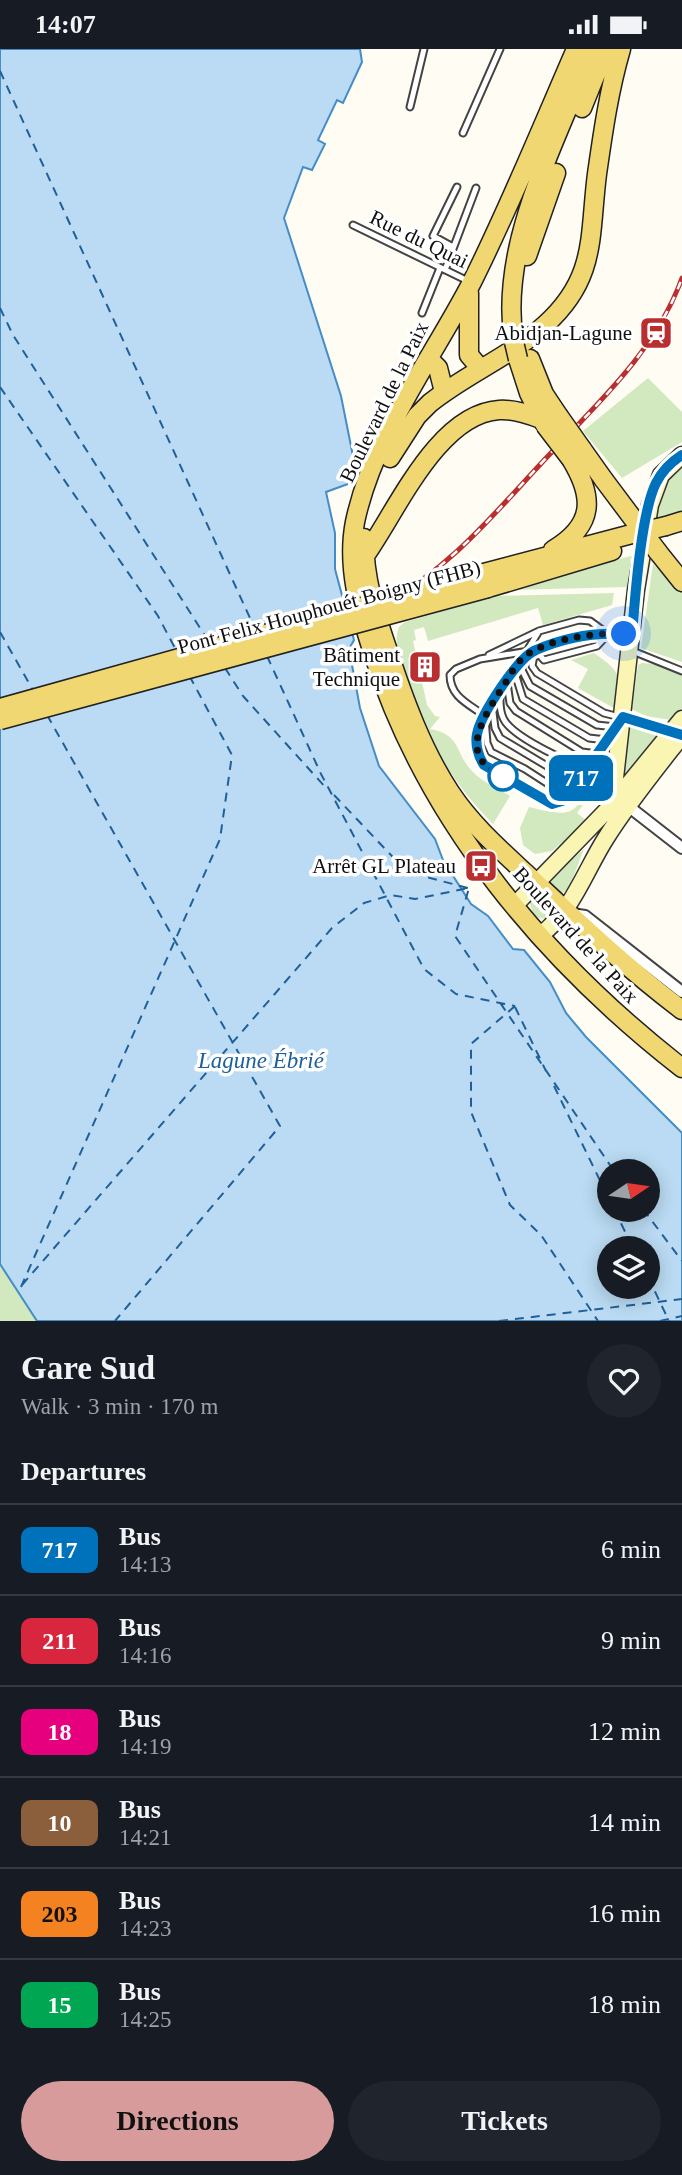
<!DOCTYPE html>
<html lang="en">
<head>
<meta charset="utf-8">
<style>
  :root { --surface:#171b24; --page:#20242c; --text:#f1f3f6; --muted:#9ea1a6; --line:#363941; --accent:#d89b9c }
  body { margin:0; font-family:"Times New Roman",serif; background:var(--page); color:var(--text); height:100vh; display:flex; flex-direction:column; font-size:26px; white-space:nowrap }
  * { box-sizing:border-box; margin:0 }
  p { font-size:23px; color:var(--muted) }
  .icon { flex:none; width:38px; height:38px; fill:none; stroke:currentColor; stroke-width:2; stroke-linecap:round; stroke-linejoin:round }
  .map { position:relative; height:1272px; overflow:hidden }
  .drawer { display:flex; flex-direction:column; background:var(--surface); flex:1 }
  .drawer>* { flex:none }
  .badge { padding:0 14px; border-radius:10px; font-size:24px; line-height:46px }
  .needle { width:46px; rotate:77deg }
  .tools { position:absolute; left:597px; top:1110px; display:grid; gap:14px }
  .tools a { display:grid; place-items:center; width:63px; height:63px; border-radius:50%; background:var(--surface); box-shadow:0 4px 18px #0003; font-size:35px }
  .you { position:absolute; width:35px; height:35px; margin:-18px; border:5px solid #fff; border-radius:50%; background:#1a73e8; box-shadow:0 0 0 10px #1a73e833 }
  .map>.badge { position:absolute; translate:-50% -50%; box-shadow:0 0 0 4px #fff }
  h2 { padding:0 21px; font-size:26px; line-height:63px }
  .round { display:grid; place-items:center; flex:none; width:74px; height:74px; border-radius:37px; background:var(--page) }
  .head { display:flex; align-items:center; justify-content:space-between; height:119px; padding:0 21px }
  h1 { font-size:33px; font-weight:800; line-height:52px }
  .primary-button { display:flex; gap:14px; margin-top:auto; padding:14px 21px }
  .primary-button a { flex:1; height:80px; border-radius:42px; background:var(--accent); color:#111; font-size:28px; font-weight:800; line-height:80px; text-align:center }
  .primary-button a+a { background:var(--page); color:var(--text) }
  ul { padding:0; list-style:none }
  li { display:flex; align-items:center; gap:21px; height:91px; padding:0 21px; border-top:2px solid var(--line) }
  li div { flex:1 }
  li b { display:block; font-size:26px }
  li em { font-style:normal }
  li .badge { min-width:77px; font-weight:700; text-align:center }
  .status { display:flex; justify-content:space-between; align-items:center; height:49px; padding:0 35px; background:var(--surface); direction:ltr }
  .status svg { height:19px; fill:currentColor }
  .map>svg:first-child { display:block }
</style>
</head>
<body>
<div class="status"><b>14:07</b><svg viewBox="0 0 49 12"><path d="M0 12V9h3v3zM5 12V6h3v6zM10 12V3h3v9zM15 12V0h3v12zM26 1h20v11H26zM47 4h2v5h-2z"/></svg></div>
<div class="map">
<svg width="682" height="1272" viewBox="0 0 682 1272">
  <rect width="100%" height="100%" fill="#fefcf3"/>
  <path fill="#d2e8be" d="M 648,329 L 682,363 L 682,393 L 622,429 L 583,382 Z
    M 682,411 L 682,463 L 652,471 L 661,436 Z
    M 631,507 L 627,538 L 504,541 Z
    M 653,515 L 682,544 L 682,613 L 641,599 Z
    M 614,544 L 612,556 L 543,576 L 538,559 L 428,592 L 424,578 L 414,581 L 416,591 L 413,592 L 427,656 L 435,667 L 440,668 L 430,680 C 462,686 454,703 472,722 C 482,733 497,739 510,747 L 493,775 C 450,732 420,679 404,621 C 400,607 393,592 399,578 L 405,573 L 495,547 Z
    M 594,604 C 623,624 622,629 619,662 L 578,639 L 588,620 L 571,611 Z
    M 642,614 L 654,615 L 682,627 L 682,659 L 672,671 L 645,667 L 632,660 L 638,616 Z
    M 629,677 L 660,684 L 621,729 Z
    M 611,723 L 598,756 L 588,749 L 577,764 L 587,772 L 552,802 L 535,805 L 523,796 L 520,779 L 529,758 C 575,769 572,767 598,727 Z
    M 584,800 L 569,839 L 561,845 L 553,842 L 550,829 Z
    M 536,846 L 552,859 L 551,867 L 546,870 L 534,868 L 529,851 Z
    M 0,1215 L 37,1272 L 0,1272 Z"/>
  <path fill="#badbf3" stroke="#458dc6" stroke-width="2" fill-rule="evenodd" d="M 0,0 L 360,0 L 362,13 L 343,54 L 337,51 L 318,91 L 325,95 L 312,121 L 303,118 L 284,169 L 341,347 L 354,412 L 348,435 L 326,443 L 335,484 L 335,520 L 354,591 L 349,600 L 360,659 L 379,717 L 435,790 L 443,811 L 471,855 L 488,867 L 513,900 L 524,901 L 550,933 L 566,964 L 586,988 L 682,1084 L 682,1272 L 37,1272 L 0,1215 ZM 609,1122 L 648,1122 L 648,1160 L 609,1160 ZM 609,1199 L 648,1199 L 648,1237 L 609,1237 Z"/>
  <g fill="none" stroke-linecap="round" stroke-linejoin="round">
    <path stroke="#1f609b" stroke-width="2" stroke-dasharray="9 7" stroke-linecap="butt" d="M 0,22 L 255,580
      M 0,259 L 13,286 L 209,593
      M 0,338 L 158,567 L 176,601
      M 0,583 L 34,643
      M 267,607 L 321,725 L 424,920 L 456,945 L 515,957
      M 225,619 L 243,647 L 327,740
      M 47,666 L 280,1077 L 115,1272
      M 334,746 L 407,823 L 468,839
      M 515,957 L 471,995 L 471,1063 L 510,1156 L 541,1186 L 598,1272
      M 515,958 L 546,1022
      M 554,1037 L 609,1150
      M 614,1160 L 633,1199
      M 643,1160 L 682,1212
      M 648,1228 L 669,1272
      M 22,1236 L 332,879 L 364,854 L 391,846 L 415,850 L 469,839 L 455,887 L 614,1122
      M 21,1238 L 220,790 L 232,706 L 190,628
      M 499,1272 L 682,1250
      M 660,1272 L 682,1267"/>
    <defs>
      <path id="lane" d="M 410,58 L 424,0
        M 463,84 L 500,0
        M 353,176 L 468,232
        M 453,198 L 433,187 L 457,138
        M 445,221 L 476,139
        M 422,264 L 440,219
        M 539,582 L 477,684 L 479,708 L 484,716 L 552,756 L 565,752 L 615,679
        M 535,601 L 532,617 L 537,624 L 604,664 L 670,681
        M 535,601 L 544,611 L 597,597 L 609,584
        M 489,606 L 539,582 L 579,571 L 590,572 L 630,601 L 682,622
        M 522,609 L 522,621 L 530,637 L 597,676 L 615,678
        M 514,621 L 523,650 L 589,689 L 606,691
        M 507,634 L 510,654 L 516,662 L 582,703 L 597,705
        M 500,643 C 500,653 499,666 507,675 C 519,689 571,718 590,716
        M 492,656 L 495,679 L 500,689 L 567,729 L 580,729
        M 485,667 C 469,655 450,648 450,626 L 456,620 L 480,610 L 535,601 L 592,585 L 630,585
        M 485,669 L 487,694 L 491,703 L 525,720 L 559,742 L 572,742"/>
      <path id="street" d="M 628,757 L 682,799
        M 572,865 L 585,867 L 682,943"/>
      <path id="secondary" d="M 628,757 L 618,748 L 614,738 L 636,541 L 650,456 L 661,426 L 682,406
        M 514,857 L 610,758 L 682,670
        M 540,886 C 571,865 586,820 606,789 C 628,754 654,722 680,689"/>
      <path id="primary" d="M 576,0 C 542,78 510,157 472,233 C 432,310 373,387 355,473 C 346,518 360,564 374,607 C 428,774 545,912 682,1019
        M 582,59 L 606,0
        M 527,207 L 556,124
        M 469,244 L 469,306 L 480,319
        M 514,293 C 498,195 558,90 592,0
        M 429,310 L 438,319 L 444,343
        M 518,310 L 529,344 L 544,374
        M 530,310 L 544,345 L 558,366
        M 582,400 L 604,431
        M 390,409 L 417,367 L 430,354 C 466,325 511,307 545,276 C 597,229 589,188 597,125 C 603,83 609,41 621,0
        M 666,477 L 682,472
        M 364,489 C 364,529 375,564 388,602 C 404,651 422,700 450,743 C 473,778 504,804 534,832 C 582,877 629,921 682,961
        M 553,501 C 595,476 594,448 571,410
        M 658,503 L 682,533
        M 364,508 C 396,464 437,365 499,361 C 514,360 528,365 541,370
        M 484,524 L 628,486
        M 488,539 L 612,502"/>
    </defs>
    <use href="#lane" stroke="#434343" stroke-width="9"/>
    <use href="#street" stroke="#434343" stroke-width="14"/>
    <use href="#secondary" stroke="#323232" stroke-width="19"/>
    <use href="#primary" stroke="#212121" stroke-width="21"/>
    <use href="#lane" stroke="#fff" stroke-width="5"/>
    <use href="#street" stroke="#fff" stroke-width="10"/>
    <use href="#secondary" stroke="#faf5b2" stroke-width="16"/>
    <use href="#primary" stroke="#f1d771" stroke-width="18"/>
    <defs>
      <path id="rail" d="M 0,658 L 383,555 C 451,520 497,461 549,406 C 601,351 656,301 682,229"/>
    </defs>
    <use href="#rail" stroke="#b92f2f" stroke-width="5"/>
    <use href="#rail" stroke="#fff" stroke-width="2.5" stroke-dasharray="8" stroke-linecap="butt"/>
    <defs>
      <path id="primary-bridge" d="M 514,293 L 518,310
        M 558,366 L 582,400
        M 545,376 L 571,410
        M 604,431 L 658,503
        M 628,486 L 666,477
        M 0,659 L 484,524
        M 0,671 L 488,539"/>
    </defs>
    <use href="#primary-bridge" stroke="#212121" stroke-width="21" stroke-linecap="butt"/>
    <use href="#primary-bridge" stroke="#f1d771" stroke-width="18"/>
  </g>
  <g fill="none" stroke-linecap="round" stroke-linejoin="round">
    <defs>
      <path id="line" d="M 682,406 C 671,413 662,422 656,434 C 641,464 635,549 632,586 C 599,582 566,588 536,601 C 518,608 481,665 477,685 C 475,695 478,707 484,716 L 552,755 L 565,751 L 623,668 L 682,686"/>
    </defs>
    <use href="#line" stroke="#fff" stroke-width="16"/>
    <use href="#line" stroke="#0072bc" stroke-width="10"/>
    <path stroke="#101010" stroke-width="7" stroke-dasharray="0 12.6" d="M 503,727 C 457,708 482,671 502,639 C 509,629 515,615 524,608 C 546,590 596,583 624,585"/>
  </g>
  <defs>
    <symbol id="station-square" viewBox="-11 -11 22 22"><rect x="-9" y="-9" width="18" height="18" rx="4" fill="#b92f2f" stroke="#fff"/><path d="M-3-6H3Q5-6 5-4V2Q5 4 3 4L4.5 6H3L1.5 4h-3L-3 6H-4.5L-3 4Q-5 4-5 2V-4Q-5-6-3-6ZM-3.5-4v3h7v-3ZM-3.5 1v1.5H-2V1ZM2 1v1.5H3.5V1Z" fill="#fff"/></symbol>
    <symbol id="building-square" viewBox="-11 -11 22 22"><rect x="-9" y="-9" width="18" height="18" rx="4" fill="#b92f2f" stroke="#fff"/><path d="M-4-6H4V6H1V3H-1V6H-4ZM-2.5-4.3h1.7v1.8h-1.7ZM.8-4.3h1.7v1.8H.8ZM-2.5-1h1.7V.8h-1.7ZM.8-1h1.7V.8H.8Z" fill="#fff"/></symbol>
    <symbol id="bus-square" viewBox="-11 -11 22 22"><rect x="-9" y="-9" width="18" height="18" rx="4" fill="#b92f2f" stroke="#fff"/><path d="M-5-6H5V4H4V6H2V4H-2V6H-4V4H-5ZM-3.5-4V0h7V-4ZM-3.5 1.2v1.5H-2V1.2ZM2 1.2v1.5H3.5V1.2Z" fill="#fff"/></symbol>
  </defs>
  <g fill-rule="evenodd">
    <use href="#station-square" x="637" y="265" width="38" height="38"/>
    <use href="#building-square" x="406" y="599" width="38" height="38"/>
    <use href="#bus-square" x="462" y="798" width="38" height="38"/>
  </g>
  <circle fill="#fff" stroke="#0072bc" stroke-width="3.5" cx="503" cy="727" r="14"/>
  <g text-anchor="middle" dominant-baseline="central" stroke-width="7" stroke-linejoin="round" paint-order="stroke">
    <g font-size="21" fill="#101010" stroke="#fff">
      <text transform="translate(419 190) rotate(26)">Rue du Quai</text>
      <text transform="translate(384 353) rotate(-64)">Boulevard de la Paix</text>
      <text transform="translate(329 558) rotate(-15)">Pont Felix Houphouét Boigny (FHB)</text>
      <text transform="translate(576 886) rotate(48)">Boulevard de la Paix</text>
    </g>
    <g font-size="21" fill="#101010" stroke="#fff" text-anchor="end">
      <text x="632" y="284">Abidjan-Lagune</text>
      <text x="400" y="606">Bâtiment<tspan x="400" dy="24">Technique</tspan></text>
      <text x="456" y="817">Arrêt GL Plateau</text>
    </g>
    <g font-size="23" font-style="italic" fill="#1f609b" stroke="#fff">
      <text x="261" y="1011">Lagune Ébrié</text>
    </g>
  </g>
</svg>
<div class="tools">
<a><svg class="needle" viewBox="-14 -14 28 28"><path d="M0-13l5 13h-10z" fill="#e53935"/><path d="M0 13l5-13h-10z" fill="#9ea1a6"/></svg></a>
<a><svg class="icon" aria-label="layers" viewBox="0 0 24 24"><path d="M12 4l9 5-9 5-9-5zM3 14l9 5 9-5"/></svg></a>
</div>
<div class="you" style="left:624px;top:585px"></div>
<b class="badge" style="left:581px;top:729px;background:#0072bc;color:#fff">717</b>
</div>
<section class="drawer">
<div class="head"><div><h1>Gare Sud</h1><p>Walk · 3 min · 170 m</p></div><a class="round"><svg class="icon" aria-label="heart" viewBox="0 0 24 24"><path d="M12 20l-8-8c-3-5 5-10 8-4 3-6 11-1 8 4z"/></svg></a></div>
<h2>Departures</h2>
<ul>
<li><span class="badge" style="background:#0072bc;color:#fff">717</span><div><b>Bus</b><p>14:13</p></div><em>6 min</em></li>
<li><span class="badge" style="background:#d7263d;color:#fff">211</span><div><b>Bus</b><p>14:16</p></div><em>9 min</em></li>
<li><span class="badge" style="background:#e6007e;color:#fff">18</span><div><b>Bus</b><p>14:19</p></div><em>12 min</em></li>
<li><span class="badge" style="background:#8b5e3c;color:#fff">10</span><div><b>Bus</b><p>14:21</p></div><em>14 min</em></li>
<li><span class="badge" style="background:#f58220;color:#111">203</span><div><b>Bus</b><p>14:23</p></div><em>16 min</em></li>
<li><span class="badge" style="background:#00a651;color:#fff">15</span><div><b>Bus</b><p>14:25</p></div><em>18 min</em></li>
</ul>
<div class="primary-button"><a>Directions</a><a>Tickets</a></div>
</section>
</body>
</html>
